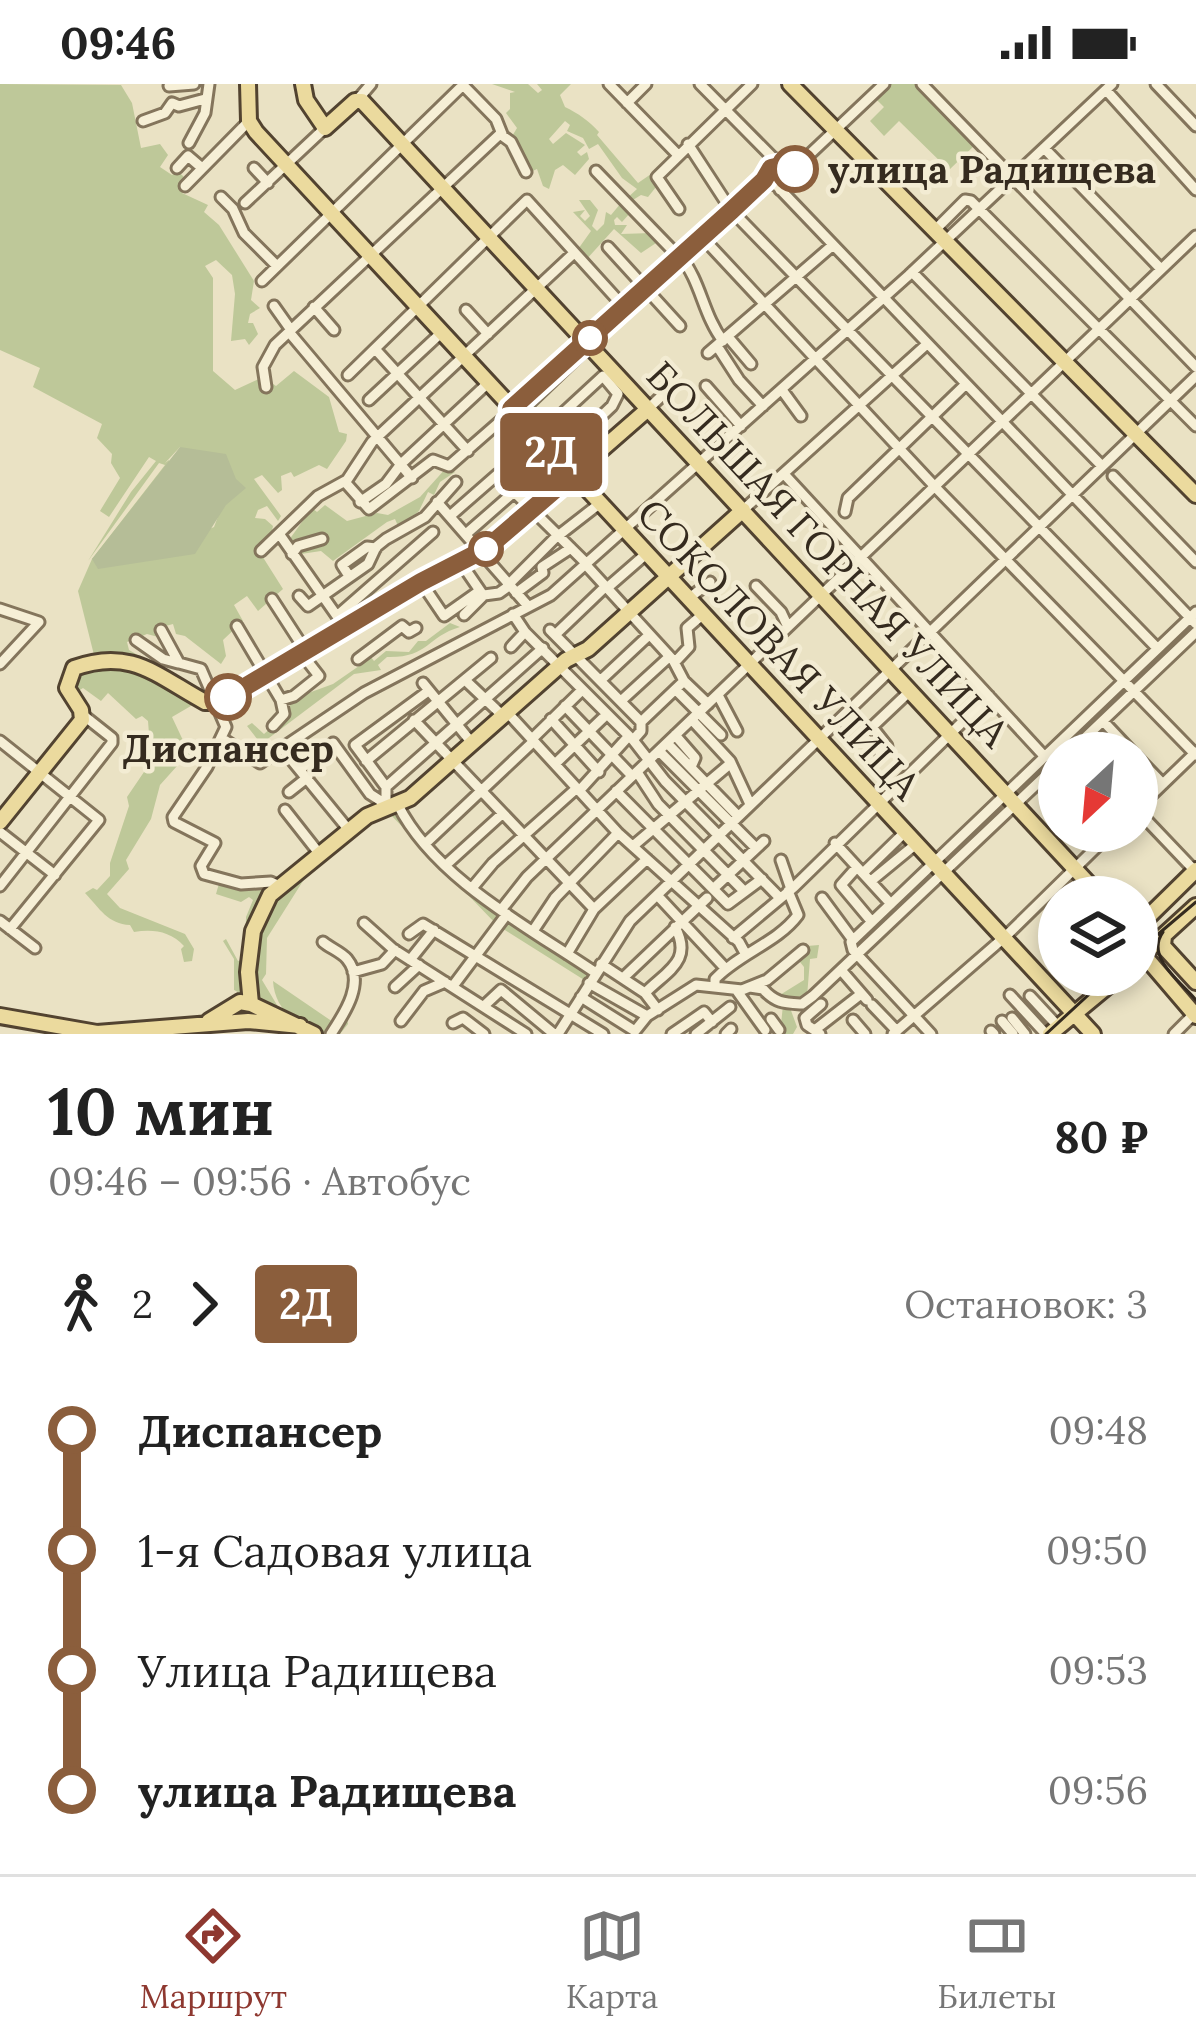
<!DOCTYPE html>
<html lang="ru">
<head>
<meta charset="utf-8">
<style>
  :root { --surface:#fff; --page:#f2f2f2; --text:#222; --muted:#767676; --line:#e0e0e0; --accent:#8e3830 }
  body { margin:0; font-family:Lora,serif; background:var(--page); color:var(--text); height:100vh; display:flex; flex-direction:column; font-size:45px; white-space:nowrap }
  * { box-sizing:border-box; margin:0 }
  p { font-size:39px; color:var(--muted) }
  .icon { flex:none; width:66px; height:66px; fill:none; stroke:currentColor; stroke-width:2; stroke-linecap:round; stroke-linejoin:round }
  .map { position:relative; height:950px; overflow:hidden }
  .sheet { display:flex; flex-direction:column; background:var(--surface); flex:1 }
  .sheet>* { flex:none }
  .badge { padding:0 24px; border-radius:9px; font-size:42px; line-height:78px }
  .needle { width:78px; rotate:206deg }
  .buttons { position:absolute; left:1038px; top:648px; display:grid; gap:24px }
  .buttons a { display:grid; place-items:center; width:120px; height:120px; border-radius:50%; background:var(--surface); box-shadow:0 6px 18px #0003; font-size:60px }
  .map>.badge { position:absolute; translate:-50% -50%; box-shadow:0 0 0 6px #fff }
  .legs { display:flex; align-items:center; gap:18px; height:132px; padding:0 48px; font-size:39px }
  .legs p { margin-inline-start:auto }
  .head { display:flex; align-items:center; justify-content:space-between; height:204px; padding:0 48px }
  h1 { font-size:66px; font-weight:700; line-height:90px }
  ul { padding:0 48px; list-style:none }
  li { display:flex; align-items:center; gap:42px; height:120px; font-size:45px }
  li i { display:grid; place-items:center; width:18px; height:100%; margin:0 15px; background:currentColor }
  li i::after { content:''; width:30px; height:30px; margin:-15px; border:9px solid; border-radius:50%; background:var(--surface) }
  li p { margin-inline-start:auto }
  li:first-child i { background:linear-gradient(#0000 50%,currentColor 0) }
  li:last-child i { background:linear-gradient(currentColor 50%,#0000 0) }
  .status { display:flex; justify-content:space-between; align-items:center; height:84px; padding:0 60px; background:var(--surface); direction:ltr }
  .status svg { height:33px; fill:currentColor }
  .menu { display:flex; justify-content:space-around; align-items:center; height:168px; border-top:3px solid var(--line); background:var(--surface); font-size:33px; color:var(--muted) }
  .menu a { display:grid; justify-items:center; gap:6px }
  .menu .current { color:var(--accent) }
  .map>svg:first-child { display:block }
</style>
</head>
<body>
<div class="status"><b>09:46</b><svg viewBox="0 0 49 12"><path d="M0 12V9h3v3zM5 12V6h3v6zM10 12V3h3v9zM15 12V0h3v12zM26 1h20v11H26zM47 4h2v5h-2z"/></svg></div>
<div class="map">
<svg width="1196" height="950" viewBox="0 0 1196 950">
  <rect width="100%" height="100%" fill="#eae2c4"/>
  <path fill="#bec899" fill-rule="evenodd" d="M 0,0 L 121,1 L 132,19 L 141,64 L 160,60 L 168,71 L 160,83 L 172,91 L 177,86 L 186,95 L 182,109 L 208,121 L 204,128 L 219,141 L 254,197 L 251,216 L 260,224 L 250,230 L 248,239 L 253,239 L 258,250 L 249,261 L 245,255 L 231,257 L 235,210 L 232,191 L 216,176 L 205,182 L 213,194 L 213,287 L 235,306 L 263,293 L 276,302 L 294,287 L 329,313 L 339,348 L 347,350 L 346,357 L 327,385 L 319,381 L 294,393 L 291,388 L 281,392 L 282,406 L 278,409 L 262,391 L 254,395 L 281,432 L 278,437 L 267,422 L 258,426 L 255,434 L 265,435 L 273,442 L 271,451 L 259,460 L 259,467 L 283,505 L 258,527 L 247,512 L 234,521 L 243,537 L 223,556 L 226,572 L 221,580 L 185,552 L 176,550 L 173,540 L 162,543 L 162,554 L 147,550 L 127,558 L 129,566 L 167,588 L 168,594 L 94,571 L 78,507 L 92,475 L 165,381 L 159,379 L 88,477 L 131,408 L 156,377 L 149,373 L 109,433 L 100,427 L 120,394 L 111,379 L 112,370 L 97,354 L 102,340 L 33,303 L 40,284 L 0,266 ZM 180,363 L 225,414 L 214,443 L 205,447 L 169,376 L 165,379 Z
    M 492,0 L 528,0 L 538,9 L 542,6 L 537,0 L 571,0 L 560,11 L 565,23 C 579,30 588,36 599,48 L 597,51 L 638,99 L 654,88 L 656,103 L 648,113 L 641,111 L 628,119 L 624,117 L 637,105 L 622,94 L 598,60 L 589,65 L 583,54 L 567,47 L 570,41 L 565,37 L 549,55 L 553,60 L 566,49 L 585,61 L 577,68 L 581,72 L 587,68 L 589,75 L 575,91 L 563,81 L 555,86 L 549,105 L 543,102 L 537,85 L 528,89 L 511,54 L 517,44 L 506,29 L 510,25 L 510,9 L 515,8 Z
    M 888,0 L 919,0 L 976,60 L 949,86 L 899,37 L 884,52 L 870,37 L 884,23 L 875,14 Z
    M 579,116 L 590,116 L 598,126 L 592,142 L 597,147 L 604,140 L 606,128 L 611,131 L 621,119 L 631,128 L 622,138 L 617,133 L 614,136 L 615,141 L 627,141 L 621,150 L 652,149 L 659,157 L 641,169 L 614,145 L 585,177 L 576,168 L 591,147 L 573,128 L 585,126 L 580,132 L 585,137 L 590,132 Z
    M 447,383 L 455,388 L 440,398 L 434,411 L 428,408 L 419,427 L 396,447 L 392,446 L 398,442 L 395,435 L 387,438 L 333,477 L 321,467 L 294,471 L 289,456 L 312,424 L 317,428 L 325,421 L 347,437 L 377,429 L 388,431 L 420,413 Z
    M 450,539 L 460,543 C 426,553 429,574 387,573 L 378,581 L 381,586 L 354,590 L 261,660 L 247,642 L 252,639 L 264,650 L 288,629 L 292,615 L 333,600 L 359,582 L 358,577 L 370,572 L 374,577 L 386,567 L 409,568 L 418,557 L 426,557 Z
    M 130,579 L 206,625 L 196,619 L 172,633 L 188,667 L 195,664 L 198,667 L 192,675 L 186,672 L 160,701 L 151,735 L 126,776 L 129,785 L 107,810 L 120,824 L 185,850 L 194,865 L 192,877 L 184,878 L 181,865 L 184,862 C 170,847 153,845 134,848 L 130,841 C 108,840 100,825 85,809 L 93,804 L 97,806 L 110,792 L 110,779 L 129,722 L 127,713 L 146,685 L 156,680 L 157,671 L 142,660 L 146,656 L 144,650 L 149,650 L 148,637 L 142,632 L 136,635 L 108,609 L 101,617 L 83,604 L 72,611 L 75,588 Z
    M 387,724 L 393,726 L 480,815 L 586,886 L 589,899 L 497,841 L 389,729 L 377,730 L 305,785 L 308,789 L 267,854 L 266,890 L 262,896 L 283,931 L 261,924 C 242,897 250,843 269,817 C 287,791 357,735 387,724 Z
    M 220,796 L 273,801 L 240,909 L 234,906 L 234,875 L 223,857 L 226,855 L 238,877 L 245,875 L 246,833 L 253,816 L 249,813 L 241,818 L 216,810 Z
    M 819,861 L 817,874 L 810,875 L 807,913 L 789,921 L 797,943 L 793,950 L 780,950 L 783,921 L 775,914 L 804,896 L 804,883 L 796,873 L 807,862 Z
    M 273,897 L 333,938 L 345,921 L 348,940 L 340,950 C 308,950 275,932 273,897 Z"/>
  <path fill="#b5bd97" d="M 180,363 L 226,370 L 236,395 L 246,404 L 226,421 L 195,470 L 98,485 L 92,475 Z"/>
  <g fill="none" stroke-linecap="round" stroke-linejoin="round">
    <defs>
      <path id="minor" d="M 462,0 L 496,35 L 502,50
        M 609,0 L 677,70
        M 700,0 L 782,83 L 792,87
        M 922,0 L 1196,283
        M 1156,0 L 1196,42
        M 169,2 L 194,0
        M 1106,6 L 1196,106
        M 359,14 L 371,0
        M 627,19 L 646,0
        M 143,37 L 165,29 L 172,19 L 179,22 L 205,15
        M 189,59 L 205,29 L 209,0
        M 688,60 L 731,126 L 1157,564
        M 1044,64 L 1161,185
        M 177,84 L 188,72 L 202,84
        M 254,84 L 268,99
        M 596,87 L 679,173
        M 764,96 L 777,102 L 1196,540
        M 185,102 L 249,37
        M 780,106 L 792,87 L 884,0
        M 221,113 L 233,125 L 244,149 L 277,182
        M 245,119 L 325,44
        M 679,125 L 657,93 L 752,0
        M 935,146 L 965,116 L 971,117 L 1196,342
        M 702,153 L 938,406 L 1196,671
        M 608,163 L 680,242
        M 680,172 C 701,197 703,231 723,257
        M 912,188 L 1102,382
        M 262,197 L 463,1
        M 274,222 L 291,246
        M 314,223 L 334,246
        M 466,226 L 488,250
        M 289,248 L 412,394
        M 729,254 L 751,280
        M 717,262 L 739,296 L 763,322
        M 376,266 L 468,367
        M 708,269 L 833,161
        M 348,291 L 527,116 L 624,223
        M 706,302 L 741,342
        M 266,303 L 263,283 L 275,261 L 500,50 L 511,58 L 526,88
        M 782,306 L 801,332
        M 369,316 L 441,249
        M 511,324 L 764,96 L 774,74
        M 648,325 L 674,300
        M 517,331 L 591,260
        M 537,353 L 603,292 L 618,310 L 612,322 L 574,358
        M 784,390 L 1045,673
        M 497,391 L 587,480
        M 1113,392 L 1196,478
        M 345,398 L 369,425 L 433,376 L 449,382 L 513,326
        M 360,418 L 386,400 L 401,380 L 487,300
        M 437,418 L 528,522
        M 743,426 L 927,260
        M 845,428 L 848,414 L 966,300
        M 450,432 L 498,390
        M 466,450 L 538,387
        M 280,451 L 339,535
        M 261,467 L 318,412 L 347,396 L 372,358 L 574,169
        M 292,470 L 298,462 L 322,455
        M 459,476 L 483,511
        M 586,481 L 673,576 L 684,597 L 708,620
        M 349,492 L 342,481 L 367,463 L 376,464
        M 421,498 L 444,532 L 478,508
        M 508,501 L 554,455 L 599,420
        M 756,502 L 781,528 L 788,543
        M 607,504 L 646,470
        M 516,509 L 543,489 L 542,483 L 571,464
        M 299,512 L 308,522 L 368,480 L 376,463 L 386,455 L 425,433 L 456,398
        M 272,515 L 305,566
        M 688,515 L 710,498
        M 0,525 L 39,538 L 0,580
        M 513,530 L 525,548 L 633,656 L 665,697 L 779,813
        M 464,531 L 484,511 L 499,509 L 509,502
        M 337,532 L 433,448
        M 237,542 L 281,616 L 284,630 L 273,642
        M 161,546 L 179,579 L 201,585 L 226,643 L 207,683 L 173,733 L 174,738 L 215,759 L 201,782 L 204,790 L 241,800 L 271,798 L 280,802
        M 550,546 L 641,638
        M 556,550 L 605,503
        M 136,556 L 163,575 L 178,579
        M 511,563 L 525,548
        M 358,575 L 402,542 L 409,548 L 416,544
        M 675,578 L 689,563 L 687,544 L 702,531
        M 602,595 L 648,552
        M 465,596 L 503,632
        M 423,599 L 472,659
        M 676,606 L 721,651
        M 718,611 L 737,647
        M 281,616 L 294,612 L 319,592 L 301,569
        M 622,616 L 669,573
        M 565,622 L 632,692
        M 507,628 L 618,749 L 739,858 L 745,869
        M 551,635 L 599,688
        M 414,636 L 594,825
        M 692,636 L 730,677 L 750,720
        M 1103,637 L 1133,669
        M 675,651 L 695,674 L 691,683
        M 223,655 L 260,679 L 364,609 L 551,511 L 909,191 L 1112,0
        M 532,655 L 580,608
        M 633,656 L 641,647 L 641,638 L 684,597
        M 0,657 L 99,736 L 10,845
        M 333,659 L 370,710 L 384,719
        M 667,659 L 738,732
        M 281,663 L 348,745
        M 659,667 L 756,764
        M 880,669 L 887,662 L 872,643 L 910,607
        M 1069,669 L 1196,548
        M 1137,673 L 1163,700
        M 366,677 L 491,574
        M 555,680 L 605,632
        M 300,685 L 321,670
        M 637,688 L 658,720 L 743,806
        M 386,703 L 355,661 L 427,608
        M 579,707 L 627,654
        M 616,707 L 728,820 L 762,795
        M 289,708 L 308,693
        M 398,721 C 435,795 530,844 596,889
        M 386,722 L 386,703 L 543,564
        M 1137,725 L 1196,668
        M 285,726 L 318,768
        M 1137,726 L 1195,787
        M 0,748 L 55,791
        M 427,758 L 534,657
        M 835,759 L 891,820
        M 633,762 L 731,679
        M 781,776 L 791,805
        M 447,780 L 502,730
        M 857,783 L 841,801 L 872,838
        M 863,789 L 905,748
        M 871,797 L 916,760
        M 0,802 L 112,659 L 112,654 L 83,631
        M 472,804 L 493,779 L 577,704
        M 713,805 L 764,757
        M 657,811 L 725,884
        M 822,814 L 853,856
        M 501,826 L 527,793 L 1196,152
        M 0,837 L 35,864
        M 364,839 L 393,865 L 526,950
        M 533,847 L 555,814 L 618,749
        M 409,850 L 423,840 L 603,950
        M 733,854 L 794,803 L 989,612
        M 323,858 C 330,864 341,868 347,875 C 366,898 344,930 331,950
        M 567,870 L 594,825 L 647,775
        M 410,876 L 434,846
        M 601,880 L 645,909 L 658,926
        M 841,886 L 867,916
        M 353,888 L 382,880 L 395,866
        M 623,894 L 707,814
        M 589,899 L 647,932
        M 715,901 L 715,895 C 740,869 777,859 798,831 L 788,807
        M 453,902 L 507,830
        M 395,903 L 419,881
        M 750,903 L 763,905 C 775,919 784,919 802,920 L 813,912 L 1059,679
        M 737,907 L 765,946
        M 645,909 C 668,886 693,877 675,843
        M 1010,911 L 1044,948
        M 1030,912 L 1055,939
        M 581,913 L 635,947 L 647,932 L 696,901 L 742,906 L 767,896 L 803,866
        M 485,921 L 501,906 L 554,950
        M 872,921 L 897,947
        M 1012,934 L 1025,950
        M 771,935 L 779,946
        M 853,936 L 865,950
        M 401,937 L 424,907 L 445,898
        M 1002,937 L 1013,950
        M 453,939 L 463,934 L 484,950
        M 816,945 L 861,910
        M 991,947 L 994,950
        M 558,950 L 630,837 L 1196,292
        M 672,950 L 704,928 L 712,938
        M 696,950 L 730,923
        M 726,950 L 731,945
        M 820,950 L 807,941 L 805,934 L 821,920
        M 893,950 L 1007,851 L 1113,747
        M 931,950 L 853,866 L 851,858 L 1196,528
        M 1174,950 L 1194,930"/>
      <path id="major" d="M 248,0 L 249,37 L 256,48 L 1093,950
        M 303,0 L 306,16 L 325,44 L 355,17 L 362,17 L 1101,813
        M 790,0 L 1196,411
        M 0,738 L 82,636 L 81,626 L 67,604 L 74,584 C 131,563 157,592 205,618 L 218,618 L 421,498 L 490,463 L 648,325
        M 1164,852 L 1163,862 L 1196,898
        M 1137,858 L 1145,836 L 1196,786
        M 1137,863 L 1196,932
        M 1138,875 L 1196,822
        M 251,920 L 248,888 L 253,847 L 270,811 L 367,732 L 410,714 L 566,576 L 588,565 L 743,426
        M 251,920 L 314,950
        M 0,932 L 97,949 L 248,937 L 300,942
        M 209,937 L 240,918 L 251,920
        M 1050,950 L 1121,891"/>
    </defs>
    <use href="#minor" stroke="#84755c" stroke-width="15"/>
    <use href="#major" stroke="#524330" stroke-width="20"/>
    <use href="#minor" stroke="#f6efd6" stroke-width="9"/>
    <use href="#major" stroke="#ebda9e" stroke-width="14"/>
    <path stroke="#352b1f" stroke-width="3" d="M 1163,848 C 1145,873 1180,897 1196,916
      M 1137,868 L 1196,818
      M 1046,950 L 1110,891"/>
  </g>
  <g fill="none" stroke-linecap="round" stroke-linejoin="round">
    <defs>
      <path id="line-1" d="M 228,613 L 421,498 L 487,464 L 572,391 L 511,325 L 731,127 L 764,96 L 771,84 L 780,82 L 790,88 L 795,85"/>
    </defs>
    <use href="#line-1" stroke="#fff" stroke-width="27"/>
    <use href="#line-1" stroke="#8b5e3c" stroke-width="18"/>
  </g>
  <g fill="#fff" stroke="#8b5e3c" stroke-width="6">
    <circle cx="795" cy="85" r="21"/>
    <circle cx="590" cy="254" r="15"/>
    <circle cx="486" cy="465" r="15"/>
    <circle cx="228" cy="613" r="21"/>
  </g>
  <g text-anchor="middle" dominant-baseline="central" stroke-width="9" stroke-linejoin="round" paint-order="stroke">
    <g font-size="39" font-weight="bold" fill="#352b1f" stroke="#f3ecd3" text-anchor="start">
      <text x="828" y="85">улица Радищева</text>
      <text x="228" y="664" text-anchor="middle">Диспансер</text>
    </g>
    <g font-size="39" fill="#352b1f" stroke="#f3ecd3">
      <text transform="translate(828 470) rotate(47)">БОЛЬШАЯ ГОРНАЯ УЛИЦА</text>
      <text transform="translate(779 565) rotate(47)">СОКОЛОВАЯ УЛИЦА</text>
    </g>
  </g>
</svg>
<div class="buttons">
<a><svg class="needle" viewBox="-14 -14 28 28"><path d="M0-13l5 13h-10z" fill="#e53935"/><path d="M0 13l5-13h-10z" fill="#767676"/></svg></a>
<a><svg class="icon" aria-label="layers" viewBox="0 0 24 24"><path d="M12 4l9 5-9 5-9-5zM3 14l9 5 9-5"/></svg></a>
</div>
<b class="badge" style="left:551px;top:368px;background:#8b5e3c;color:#fff">2Д</b>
</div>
<section class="sheet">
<div class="head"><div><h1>10 мин</h1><p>09:46 – 09:56 · Автобус</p></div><b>80 ₽</b></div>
<div class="legs"><svg class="icon" aria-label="walk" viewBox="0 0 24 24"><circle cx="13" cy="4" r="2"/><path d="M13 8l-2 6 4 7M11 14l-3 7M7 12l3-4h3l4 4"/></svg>2<svg class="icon" aria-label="forward" viewBox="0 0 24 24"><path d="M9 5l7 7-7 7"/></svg><b class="badge" style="background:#8b5e3c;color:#fff">2Д</b><p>Остановок: 3</p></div>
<ul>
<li><i style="color:#8b5e3c"></i><b>Диспансер</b><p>09:48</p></li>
<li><i style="color:#8b5e3c"></i><span>1-я Садовая улица</span><p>09:50</p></li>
<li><i style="color:#8b5e3c"></i><span>Улица Радищева</span><p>09:53</p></li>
<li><i style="color:#8b5e3c"></i><b>улица Радищева</b><p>09:56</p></li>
</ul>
</section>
<nav class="menu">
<a class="current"><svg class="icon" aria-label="directions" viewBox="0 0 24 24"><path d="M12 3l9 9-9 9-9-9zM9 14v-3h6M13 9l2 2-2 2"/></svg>Маршрут</a>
<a><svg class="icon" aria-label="map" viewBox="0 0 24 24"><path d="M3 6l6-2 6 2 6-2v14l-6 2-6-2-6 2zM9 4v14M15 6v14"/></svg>Карта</a>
<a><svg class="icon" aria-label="tickets" viewBox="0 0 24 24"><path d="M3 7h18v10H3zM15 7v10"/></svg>Билеты</a>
</nav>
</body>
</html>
